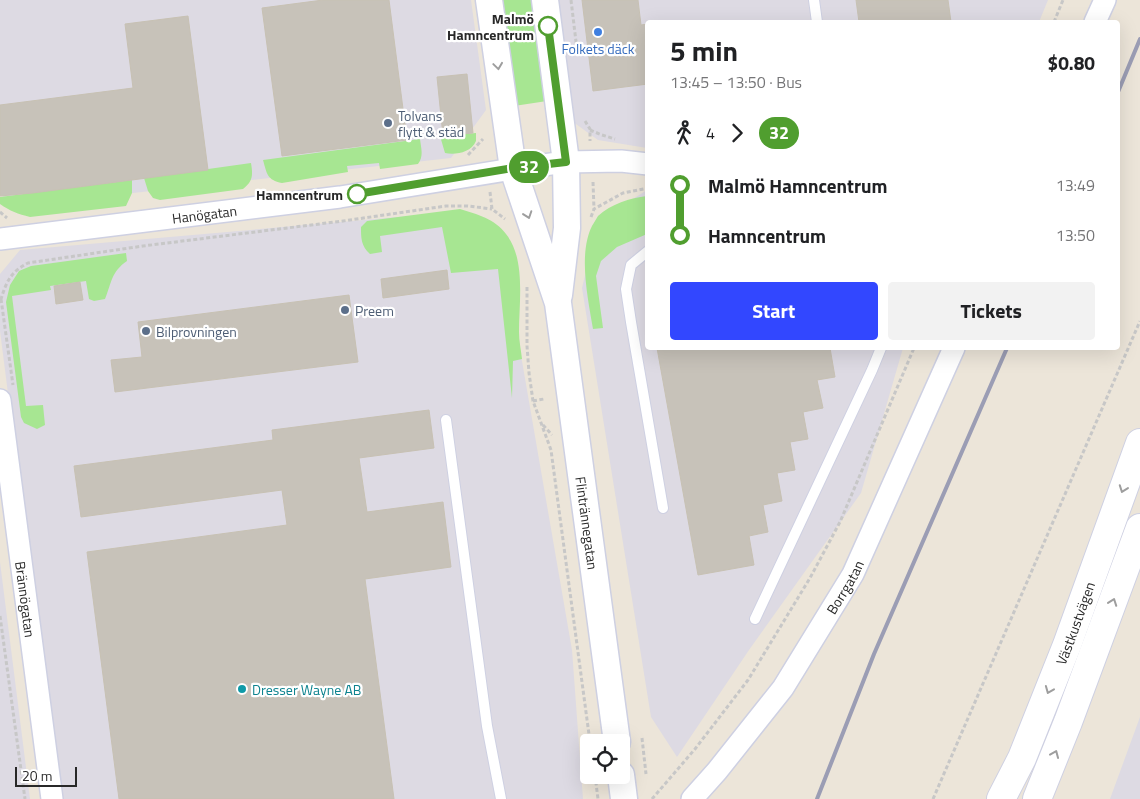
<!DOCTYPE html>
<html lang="en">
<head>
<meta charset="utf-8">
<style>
  :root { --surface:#fff; --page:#f2f2f2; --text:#202124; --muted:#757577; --accent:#3247ff }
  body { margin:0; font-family:"Titillium Web",sans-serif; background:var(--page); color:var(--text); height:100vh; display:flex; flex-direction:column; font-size:19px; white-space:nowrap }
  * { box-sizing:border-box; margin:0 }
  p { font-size:16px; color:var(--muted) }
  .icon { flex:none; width:28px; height:28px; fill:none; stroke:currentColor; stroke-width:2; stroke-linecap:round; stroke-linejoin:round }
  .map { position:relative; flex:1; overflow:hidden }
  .sheet { position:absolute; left:645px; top:20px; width:475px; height:330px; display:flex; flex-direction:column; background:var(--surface); border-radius:5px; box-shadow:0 5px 20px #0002 }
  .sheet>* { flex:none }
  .badge { padding:0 10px; border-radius:16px; font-size:18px; line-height:32px }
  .fabs { position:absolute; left:580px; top:734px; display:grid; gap:10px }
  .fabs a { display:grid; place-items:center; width:50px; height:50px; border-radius:5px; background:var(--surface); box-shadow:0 5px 20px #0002; font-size:25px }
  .scale { position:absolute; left:15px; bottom:12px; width:62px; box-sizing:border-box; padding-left:5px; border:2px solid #282828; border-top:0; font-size:14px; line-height:18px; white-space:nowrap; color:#282828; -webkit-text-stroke:4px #fff; paint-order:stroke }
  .map>.badge { position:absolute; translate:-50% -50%; box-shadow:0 0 0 2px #fff }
  .legs { display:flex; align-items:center; gap:8px; height:55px; padding:0 25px; font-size:16px }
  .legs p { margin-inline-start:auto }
  .summary { display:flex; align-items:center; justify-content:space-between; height:85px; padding:0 25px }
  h1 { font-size:28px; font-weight:700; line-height:38px }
  .cta { display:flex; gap:10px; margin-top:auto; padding:10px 25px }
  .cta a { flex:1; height:58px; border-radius:5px; background:var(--accent); color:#fff; font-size:20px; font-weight:700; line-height:58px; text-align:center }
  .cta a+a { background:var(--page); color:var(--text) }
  ul { padding:0 25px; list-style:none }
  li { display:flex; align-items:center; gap:18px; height:50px; font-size:19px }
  li i { display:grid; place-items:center; width:8px; height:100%; margin:0 6px; background:currentColor }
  li i::after { content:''; width:12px; height:12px; margin:-6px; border:4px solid; border-radius:50%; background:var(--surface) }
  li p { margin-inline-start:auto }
  li:first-child i { background:linear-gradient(#0000 50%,currentColor 0) }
  li:last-child i { background:linear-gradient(currentColor 50%,#0000 0) }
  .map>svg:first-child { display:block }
</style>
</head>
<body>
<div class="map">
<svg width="1140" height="799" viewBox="0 0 1140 799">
  <rect width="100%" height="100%" fill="#ece5d9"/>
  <path fill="#dddae3" d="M 0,0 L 471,0 L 486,110 L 451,158 L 14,206 L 0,194 Z
    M 557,0 L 1048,0 L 1039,22 L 648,22 L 647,148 L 598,140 L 569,119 Z
    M 647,190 L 648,348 L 903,348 L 861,493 L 749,650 L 677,757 L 651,717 L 582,288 L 598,221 Z
    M 421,215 L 494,233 L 513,309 L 572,650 L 583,799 L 60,799 L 0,331 L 0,274 L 20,250 Z
    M 0,562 L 30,799 L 0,799 Z
    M 1140,717 L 1140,799 L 1110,799 Z"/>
  <path fill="#a7e692" d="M 499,0 L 535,0 L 547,101 L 514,106 Z
    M 476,133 C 476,133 476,141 476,141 C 471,153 455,155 445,153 L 440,136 Z
    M 420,139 C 421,148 424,156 418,164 L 380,169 L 379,163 L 347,166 L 348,172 L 282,183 C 267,180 267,174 263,160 Z
    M 251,163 C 253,175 253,181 243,189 L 160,200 L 153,198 L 148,191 L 144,178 Z
    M 132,180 L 132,193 L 126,206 L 30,217 C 18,214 10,211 0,204 L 0,197 Z
    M 647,196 L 647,234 L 617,247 L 601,261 L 596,276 L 603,328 L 593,329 C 588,299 578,254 592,226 C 594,223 596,219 598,216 C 611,204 630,198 647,196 Z
    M 460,209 C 477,214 495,219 506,234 C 526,259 519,302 519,332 C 519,341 521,350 522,359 L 513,361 L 512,398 L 498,269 L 451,273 L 442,227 L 380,236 L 382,252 L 370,254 C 361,246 361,238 361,227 L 367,221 Z
    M 126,253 L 127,261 C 111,272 112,282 105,299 L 94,301 L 89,299 L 86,281 L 50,286 L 51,290 L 12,296 L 26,406 L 43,405 L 45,425 L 37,429 L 24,423 L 21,417 L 6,302 L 10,285 L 19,271 L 31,266 Z"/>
  <path fill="#c7c2b9" stroke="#c7c1b3" d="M 323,0 L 389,0 L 407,140 L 282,156 L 262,8 Z
    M 582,0 L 638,0 L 641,25 L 648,24 L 648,84 L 593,91 Z
    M 856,0 L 948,0 L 951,22 L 859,22 Z
    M 188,16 L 208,170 L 33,193 L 0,196 L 0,105 L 133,88 L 125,24 Z
    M 467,74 L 473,133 L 443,136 L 437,77 Z
    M 447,270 L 449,289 L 383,298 L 381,279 Z
    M 80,282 L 83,300 L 56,304 L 54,286 Z
    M 349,295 L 358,362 L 115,392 L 111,360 L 142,357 L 138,322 Z
    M 657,348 L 830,348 L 835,377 L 817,380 L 823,408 L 803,412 L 808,439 L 790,442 L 795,470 L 777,473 L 782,501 L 763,505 L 768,532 L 749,536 L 754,565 L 698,575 Z
    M 429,410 L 434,448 L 359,458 L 367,512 L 443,502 L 451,567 L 365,579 L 394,799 L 119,799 L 87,552 L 287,525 L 282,490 L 81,517 L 74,466 L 273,440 L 272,430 Z"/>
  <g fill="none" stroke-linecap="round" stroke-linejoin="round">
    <defs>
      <path id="service" d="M 814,0 L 817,22
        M 648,251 L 631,265 L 626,289 L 631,322 L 663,508
        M 446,420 L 487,726 L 501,799
        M 755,619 L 872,370 L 881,348"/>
      <g id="minor">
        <path d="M 1095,22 L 1105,0"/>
        <path id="s1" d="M 0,239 L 340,197 L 513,169 L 566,162 L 621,161 L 648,164"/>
        <path id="s2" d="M 0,400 L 52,799"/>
        <path id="s3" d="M 692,799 L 717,771 L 783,688 L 853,574 L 954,348"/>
      </g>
      <g id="tertiary">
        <path id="s4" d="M 489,0 L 513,169 L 558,303 L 617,742"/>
        <path d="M 545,0 L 566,162 L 567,228 L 559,295"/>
        <path d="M 621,775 L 624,799"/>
      </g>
      <g id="secondary">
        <path id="s5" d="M 1001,799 L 1022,758 L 1067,645 L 1140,443"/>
        <path d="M 1037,799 L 1068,722 L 1140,528"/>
      </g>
    </defs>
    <use href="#service" stroke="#ced0e2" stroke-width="12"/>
    <use href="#minor" stroke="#ced0e2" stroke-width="24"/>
    <use href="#tertiary" stroke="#ced0e2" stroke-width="29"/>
    <use href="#secondary" stroke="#ced0e2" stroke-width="30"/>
    <path stroke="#c7c7c7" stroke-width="3" stroke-dasharray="4 2.5" stroke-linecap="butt" d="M 571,0 L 577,50
      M 1054,22 L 1063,0
      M 585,121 L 590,129 L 590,141
      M 590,130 L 602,135 L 615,139
      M 468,155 L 483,139
      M 593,182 L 594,209
      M 490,192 L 492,209 L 505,219
      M 0,212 L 7,218
      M 591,217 L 594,209 L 623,193 L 648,188
      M 527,287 L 527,346 L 529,373 L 533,401 L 551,450 L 590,742
      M 0,299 L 1,299 C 7,280 11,272 28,263 L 143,246 L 343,221 L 446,206 L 468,206 L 492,209
      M 1,299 L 13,385
      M 533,401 L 544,399
      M 543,425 L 552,435
      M 0,616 L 25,799
      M 642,738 L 646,774
      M 595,775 L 598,799
      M 652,799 L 695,749 L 748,680 L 810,578 L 840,522 L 914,348
      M 933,799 L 1140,321"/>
    <use href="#service" stroke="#fff" stroke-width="10"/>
    <use href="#minor" stroke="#fff" stroke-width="21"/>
    <use href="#tertiary" stroke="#fff" stroke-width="26"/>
    <use href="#secondary" stroke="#fff" stroke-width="28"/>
    <path stroke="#9b9db4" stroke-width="4" d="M 1118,92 L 1140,39
      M 817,799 L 874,654 L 1007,348"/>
  </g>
  <defs><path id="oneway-chevron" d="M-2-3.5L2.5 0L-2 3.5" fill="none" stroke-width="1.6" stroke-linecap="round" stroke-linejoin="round" transform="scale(1.25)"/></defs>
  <g stroke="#9e9e9e">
    <use href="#oneway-chevron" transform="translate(498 66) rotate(82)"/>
    <use href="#oneway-chevron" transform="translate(528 215) rotate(71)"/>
    <use href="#oneway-chevron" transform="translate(1123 489) rotate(110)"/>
    <use href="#oneway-chevron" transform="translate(1113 602) rotate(-70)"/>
    <use href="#oneway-chevron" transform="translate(1049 690) rotate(112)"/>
    <use href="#oneway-chevron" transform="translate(1055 754) rotate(-67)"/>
  </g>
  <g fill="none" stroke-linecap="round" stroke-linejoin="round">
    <defs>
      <path id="line-1" d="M 357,194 L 513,168 L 566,162 L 548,26"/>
    </defs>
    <use href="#line-1" stroke="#fff" stroke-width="11"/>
    <use href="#line-1" stroke="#509e2f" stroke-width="8"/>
  </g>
  <g fill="#fff" stroke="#509e2f" stroke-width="2.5">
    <circle cx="548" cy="26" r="9"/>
    <circle cx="357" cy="194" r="9"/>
  </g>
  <circle fill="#3f7fe0" stroke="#fff" stroke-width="2" cx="598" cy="32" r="5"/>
  <g fill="#5c6f8a" stroke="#fff" stroke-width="2">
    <circle cx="388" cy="123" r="5"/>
    <circle cx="345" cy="310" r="5"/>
    <circle cx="146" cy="331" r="5"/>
  </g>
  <circle fill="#0f9aa8" stroke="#fff" stroke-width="2" cx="242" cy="689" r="5"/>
  <g text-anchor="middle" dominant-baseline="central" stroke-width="4.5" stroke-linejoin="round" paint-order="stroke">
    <g font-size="14" font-weight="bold" fill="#282828" stroke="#fff" text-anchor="end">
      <text x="534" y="18">Malmö<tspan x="534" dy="16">Hamncentrum</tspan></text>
      <text x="343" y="194">Hamncentrum</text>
    </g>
    <g font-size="14" fill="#366cbe" stroke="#fff">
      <text x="598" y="48">Folkets däck</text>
    </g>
    <g font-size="14" fill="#4e5e75" stroke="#fff" text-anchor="start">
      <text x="398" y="115">Tolvans<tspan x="398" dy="16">flytt &amp; städ</tspan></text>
      <text x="355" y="310">Preem</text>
      <text x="156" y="331">Bilprovningen</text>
    </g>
    <g font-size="14" fill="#282828" stroke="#fff">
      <text stroke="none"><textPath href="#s1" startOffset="206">Hanögatan</textPath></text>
      <text stroke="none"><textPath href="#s4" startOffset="534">Flintrännegatan</textPath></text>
      <text stroke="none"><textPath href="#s3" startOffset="262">Borrgatan</textPath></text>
      <text stroke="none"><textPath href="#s2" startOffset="201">Brännögatan</textPath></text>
      <text stroke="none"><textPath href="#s5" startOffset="191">Västkustvägen</textPath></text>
    </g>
    <g font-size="14" fill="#0d838f" stroke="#fff" text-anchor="start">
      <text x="252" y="689">Dresser Wayne AB</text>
    </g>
  </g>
</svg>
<div class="fabs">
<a><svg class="icon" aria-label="locate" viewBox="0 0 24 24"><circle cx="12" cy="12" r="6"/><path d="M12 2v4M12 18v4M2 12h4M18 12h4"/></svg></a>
</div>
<div class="scale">20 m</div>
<b class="badge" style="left:529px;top:167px;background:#509e2f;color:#fff">32</b>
<section class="sheet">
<div class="summary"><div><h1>5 min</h1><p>13:45 – 13:50 · Bus</p></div><b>$0.80</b></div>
<div class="legs"><svg class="icon" aria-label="walk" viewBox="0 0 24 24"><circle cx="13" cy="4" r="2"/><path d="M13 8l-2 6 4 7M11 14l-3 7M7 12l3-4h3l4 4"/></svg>4<svg class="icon" aria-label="forward" viewBox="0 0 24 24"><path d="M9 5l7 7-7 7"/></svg><b class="badge" style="background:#509e2f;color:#fff">32</b></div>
<ul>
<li><i style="color:#509e2f"></i><b>Malmö Hamncentrum</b><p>13:49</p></li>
<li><i style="color:#509e2f"></i><b>Hamncentrum</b><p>13:50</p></li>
</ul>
<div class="cta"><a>Start</a><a>Tickets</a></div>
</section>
</div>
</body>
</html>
